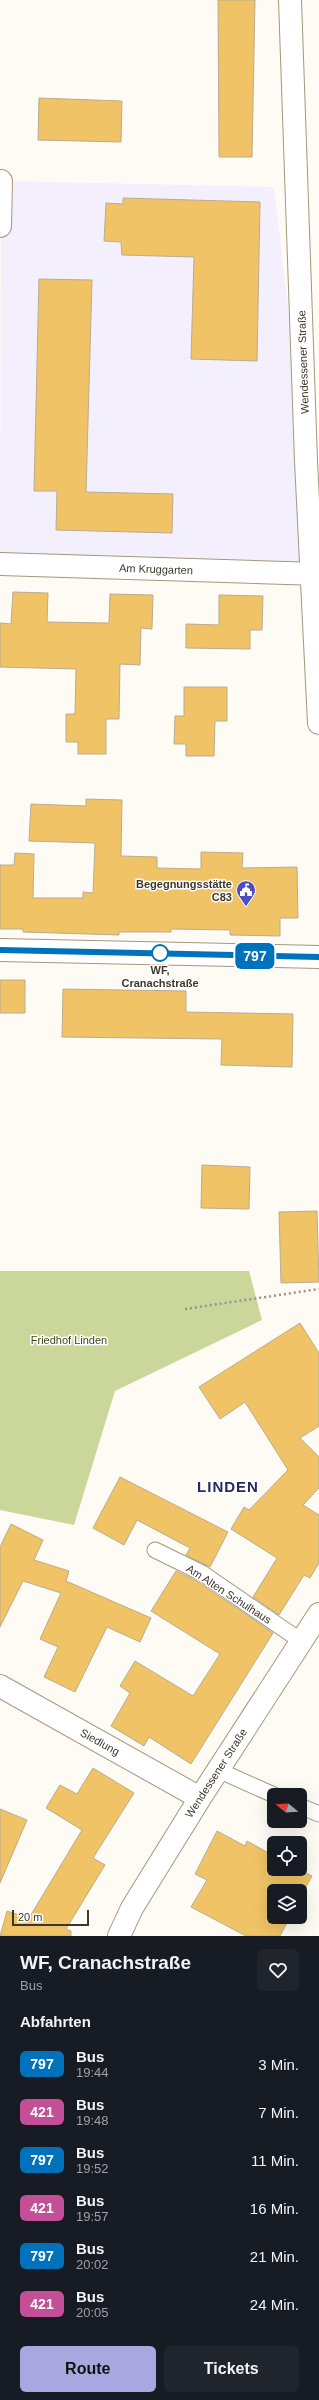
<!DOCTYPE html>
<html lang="de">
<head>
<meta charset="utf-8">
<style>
  :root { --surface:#171b24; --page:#20242c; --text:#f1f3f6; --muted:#9ea1a6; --accent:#a8a7df }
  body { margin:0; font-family:Helvetica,sans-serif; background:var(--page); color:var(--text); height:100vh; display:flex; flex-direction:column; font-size:15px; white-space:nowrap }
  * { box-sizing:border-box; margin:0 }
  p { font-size:13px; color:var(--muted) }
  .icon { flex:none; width:22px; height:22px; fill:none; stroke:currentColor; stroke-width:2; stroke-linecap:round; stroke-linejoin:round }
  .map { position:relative; height:1936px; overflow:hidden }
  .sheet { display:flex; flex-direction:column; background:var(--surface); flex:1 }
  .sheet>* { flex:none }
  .badge { padding:0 8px; border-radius:6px; font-size:14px; line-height:26px }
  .needle { width:26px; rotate:288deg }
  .fabs { position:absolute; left:267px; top:1788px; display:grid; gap:8px }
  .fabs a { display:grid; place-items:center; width:40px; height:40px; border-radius:6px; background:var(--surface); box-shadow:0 4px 16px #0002; font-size:20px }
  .scale { position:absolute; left:12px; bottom:10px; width:77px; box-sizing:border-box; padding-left:4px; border:2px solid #3d372b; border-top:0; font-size:11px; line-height:14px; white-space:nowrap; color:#3d372b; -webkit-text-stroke:3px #fff; paint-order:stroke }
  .map>.badge { position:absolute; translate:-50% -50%; box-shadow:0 0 0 2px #fff }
  h2 { padding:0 20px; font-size:15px; line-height:36px }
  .round { display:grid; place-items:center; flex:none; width:42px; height:42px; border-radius:6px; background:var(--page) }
  .headline { display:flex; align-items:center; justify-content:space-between; height:68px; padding:0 20px }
  h1 { font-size:19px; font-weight:700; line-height:30px }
  .button { display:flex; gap:8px; margin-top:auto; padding:8px 20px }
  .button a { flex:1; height:46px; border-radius:6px; background:var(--accent); color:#111; font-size:16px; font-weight:700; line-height:46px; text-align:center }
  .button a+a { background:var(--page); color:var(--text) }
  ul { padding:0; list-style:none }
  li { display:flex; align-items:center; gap:12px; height:48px; padding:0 20px }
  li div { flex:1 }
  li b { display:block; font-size:15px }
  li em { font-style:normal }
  li .badge { min-width:44px; font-weight:700; text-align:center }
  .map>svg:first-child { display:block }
</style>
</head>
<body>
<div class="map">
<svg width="319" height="1936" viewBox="0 0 319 1936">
  <rect width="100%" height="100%" fill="#fefbf5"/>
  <path fill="#f4effc" d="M 1,181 L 274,187 L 314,527 L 312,573 L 0,564 Z"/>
  <path fill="#cbd69a" d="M 0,1271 L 249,1271 L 262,1320 L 115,1391 L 74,1525 L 0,1510 Z"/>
  <path fill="#efc366" stroke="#bbac90" d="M 218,0 L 255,0 L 252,157 L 219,157 Z
    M 39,98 L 122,101 L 121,142 L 38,140 Z
    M 123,198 L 260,202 L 257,361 L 191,359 L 194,257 L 122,255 L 121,242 L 104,241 L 106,203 L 123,204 Z
    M 39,279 L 92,280 L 86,492 L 173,494 L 172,533 L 56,530 L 57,491 L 34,491 Z
    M 13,592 L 48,593 L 47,622 L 109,623 L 110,594 L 153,595 L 152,629 L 141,628 L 140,665 L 120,664 L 119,719 L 106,719 L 106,754 L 78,754 L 78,742 L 66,742 L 66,714 L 75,714 L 76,669 L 0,667 L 0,623 L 11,624 Z
    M 219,595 L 263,596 L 262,630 L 250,630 L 250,649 L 186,648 L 186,624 L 219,625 Z
    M 184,687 L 227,687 L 227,721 L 215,721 L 214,756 L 186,756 L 186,744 L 174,744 L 175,716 L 184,716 Z
    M 86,799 L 122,800 L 121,856 L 157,857 L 157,868 L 201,869 L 201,852 L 243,853 L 242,868 L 297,867 L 298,918 L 280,918 L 280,936 L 230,935 L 230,930 L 171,929 L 171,932 L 119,932 L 119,935 L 23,932 L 23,929 L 0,929 L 0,865 L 14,865 L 15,853 L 34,854 L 33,898 L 83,898 L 83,892 L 93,893 L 95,843 L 29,841 L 31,804 L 86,806 Z
    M 0,980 L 25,980 L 25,1013 L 0,1013 Z
    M 63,989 L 186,991 L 186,1012 L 293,1014 L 292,1067 L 221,1065 L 222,1039 L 62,1037 Z
    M 202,1165 L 250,1167 L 249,1209 L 201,1208 Z
    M 317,1211 L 319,1282 L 281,1283 L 279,1212 Z
    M 300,1323 L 319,1353 L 319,1426 L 300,1438 L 319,1457 L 319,1488 L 303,1505 L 319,1515 L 319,1563 L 310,1578 L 304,1575 L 279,1615 L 253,1597 L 277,1558 L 231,1529 L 244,1507 L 249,1510 L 288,1470 L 245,1402 L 220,1419 L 199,1387 Z
    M 120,1477 L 228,1532 L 210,1567 L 186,1555 L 190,1548 L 137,1520 L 124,1545 L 93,1528 Z
    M 11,1524 L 43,1540 L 34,1560 L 69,1571 L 66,1581 L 151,1618 L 140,1642 L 107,1627 L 75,1692 L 44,1677 L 58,1647 L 40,1639 L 61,1593 L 23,1581 L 0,1627 L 0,1547 Z
    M 176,1571 L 197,1581 L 273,1633 L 191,1764 L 149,1737 L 144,1746 L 111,1726 L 130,1693 L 120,1686 L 135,1661 L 193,1696 L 220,1654 L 151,1611 Z
    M 93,1768 L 134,1793 L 93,1858 L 105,1865 L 66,1929 L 71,1931 L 71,1936 L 0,1936 L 7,1911 L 29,1918 L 82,1830 L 46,1808 L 60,1785 L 77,1794 Z
    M 0,1809 L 27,1820 L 0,1883 Z
    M 217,1831 L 245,1846 L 247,1841 L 274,1856 L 274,1869 L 299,1869 L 312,1876 L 300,1898 L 300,1891 L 274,1891 L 274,1917 L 290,1917 L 280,1936 L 246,1936 L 191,1907 L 207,1880 L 195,1874 Z"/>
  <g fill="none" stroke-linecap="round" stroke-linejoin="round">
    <defs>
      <path id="service" d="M 155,1550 L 202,1573 L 301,1641
        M 218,1770 L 274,1795
        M 300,1806 L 319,1814"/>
      <path id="minor" d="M 290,0 L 306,461 L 319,723
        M 0,226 L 1,181
        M 0,564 L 319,574
        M 0,950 L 319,957
        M 0,1686 L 200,1798
        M 119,1936 L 132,1908 L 200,1798 L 319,1614"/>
    </defs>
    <use href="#service" stroke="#a5977c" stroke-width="17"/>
    <use href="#minor" stroke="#a5977c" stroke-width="24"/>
    <path stroke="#98938a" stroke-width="2.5" stroke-dasharray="2 3" stroke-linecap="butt" d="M 185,1309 L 319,1289"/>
    <use href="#service" stroke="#fff" stroke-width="15"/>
    <use href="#minor" stroke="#fff" stroke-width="22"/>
  </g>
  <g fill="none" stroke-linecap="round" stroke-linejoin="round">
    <defs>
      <path id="line" d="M 0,950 L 319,957"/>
    </defs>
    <use href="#line" stroke="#fff" stroke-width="9"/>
    <use href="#line" stroke="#0072bc" stroke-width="6"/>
  </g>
  <defs>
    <symbol id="civic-pin" viewBox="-11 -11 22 30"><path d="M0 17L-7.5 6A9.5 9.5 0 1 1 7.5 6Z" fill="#4f4bc2" stroke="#fff"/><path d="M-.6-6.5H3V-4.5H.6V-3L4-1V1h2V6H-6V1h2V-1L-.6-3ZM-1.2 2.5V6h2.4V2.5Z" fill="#fff"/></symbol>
  </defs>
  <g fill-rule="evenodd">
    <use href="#civic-pin" x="235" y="879" width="22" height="30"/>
  </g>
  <circle fill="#fff" stroke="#0072bc" stroke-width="2" cx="160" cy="953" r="8"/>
  <g text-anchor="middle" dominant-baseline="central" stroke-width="3" stroke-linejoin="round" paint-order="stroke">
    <g font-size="11" fill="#3d372b" stroke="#fff">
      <text transform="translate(303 362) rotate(-92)">Wendessener Straße</text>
      <text transform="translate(156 569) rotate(2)">Am Kruggarten</text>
      <text transform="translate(229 1594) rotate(33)">Am Alten Schulhaus</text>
      <text transform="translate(100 1742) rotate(29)">Siedlung</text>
      <text transform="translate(216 1773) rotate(-57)">Wendessener Straße</text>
    </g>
    <g font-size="11" font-weight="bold" fill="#3d372b" stroke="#fff" text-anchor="end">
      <text x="232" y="884">Begegnungsstätte<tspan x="232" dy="13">C83</tspan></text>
    </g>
    <g font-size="11" font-weight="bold" fill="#3d372b" stroke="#fff">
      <text x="160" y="970">WF,<tspan x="160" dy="13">Cranachstraße</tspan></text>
    </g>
    <g font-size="11" fill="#41471f" stroke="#fff">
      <text x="69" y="1340">Friedhof Linden</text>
    </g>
    <g font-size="15" font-weight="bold" letter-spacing="1" fill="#272761" stroke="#fff">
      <text x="228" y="1486">LINDEN</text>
    </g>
  </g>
</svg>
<div class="fabs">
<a><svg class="needle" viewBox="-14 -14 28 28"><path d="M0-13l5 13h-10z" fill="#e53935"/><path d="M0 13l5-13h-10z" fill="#9ea1a6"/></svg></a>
<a><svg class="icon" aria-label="locate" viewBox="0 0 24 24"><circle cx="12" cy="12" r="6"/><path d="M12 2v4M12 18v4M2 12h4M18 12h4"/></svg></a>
<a><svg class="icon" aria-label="layers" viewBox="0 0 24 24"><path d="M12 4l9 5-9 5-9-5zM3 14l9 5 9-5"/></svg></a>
</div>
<div class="scale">20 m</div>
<b class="badge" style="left:255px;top:956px;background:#0072bc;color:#fff">797</b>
</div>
<section class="sheet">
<div class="headline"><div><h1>WF, Cranachstraße</h1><p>Bus</p></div><a class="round"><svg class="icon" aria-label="heart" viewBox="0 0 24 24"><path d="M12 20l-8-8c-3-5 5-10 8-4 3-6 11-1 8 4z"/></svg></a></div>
<h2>Abfahrten</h2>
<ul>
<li><span class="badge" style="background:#0072bc;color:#fff">797</span><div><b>Bus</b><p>19:44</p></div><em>3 Min.</em></li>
<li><span class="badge" style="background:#c24f97;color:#fff">421</span><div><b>Bus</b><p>19:48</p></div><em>7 Min.</em></li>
<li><span class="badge" style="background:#0072bc;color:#fff">797</span><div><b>Bus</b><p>19:52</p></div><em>11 Min.</em></li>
<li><span class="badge" style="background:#c24f97;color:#fff">421</span><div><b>Bus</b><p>19:57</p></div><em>16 Min.</em></li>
<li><span class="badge" style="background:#0072bc;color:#fff">797</span><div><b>Bus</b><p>20:02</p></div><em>21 Min.</em></li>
<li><span class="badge" style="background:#c24f97;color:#fff">421</span><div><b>Bus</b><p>20:05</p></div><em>24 Min.</em></li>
</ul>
<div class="button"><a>Route</a><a>Tickets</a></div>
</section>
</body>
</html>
